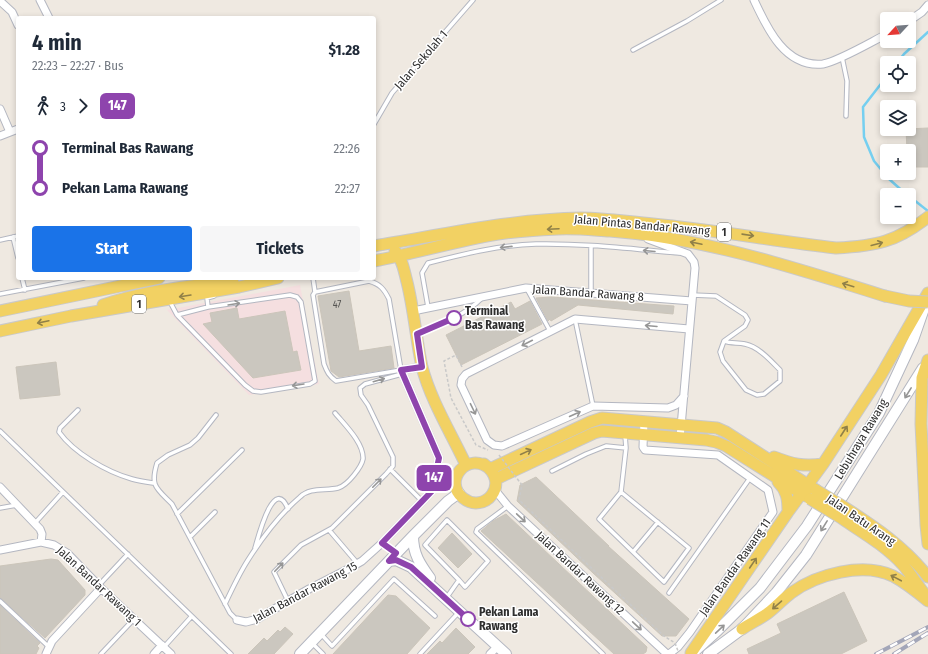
<!DOCTYPE html>
<html lang="en">
<head>
<meta charset="utf-8">
<style>
  :root { --surface:#fff; --page:#f6f6f7; --text:#1f2937; --muted:#747a83; --accent:#1a73e8 }
  body { margin:0; font-family:"Fira Sans Condensed",sans-serif; background:var(--page); color:var(--text); height:100vh; display:flex; flex-direction:column; font-size:15px; white-space:nowrap }
  * { box-sizing:border-box; margin:0 }
  p { font-size:13px; color:var(--muted) }
  .icon { flex:none; width:22px; height:22px; fill:none; stroke:currentColor; stroke-width:2; stroke-linecap:round; stroke-linejoin:round }
  .map { position:relative; flex:1; overflow:hidden }
  .sheet { position:absolute; left:16px; top:16px; width:360px; height:264px; display:flex; flex-direction:column; background:var(--surface); border-radius:4px; box-shadow:0 2px 6px #0003 }
  .sheet>* { flex:none }
  .badge { padding:0 8px; border-radius:6px; font-size:14px; line-height:26px }
  .needle { width:26px; rotate:244deg }
  .tools { position:absolute; left:880px; top:12px; display:grid; gap:8px }
  .tools a { display:grid; place-items:center; width:36px; height:36px; border-radius:4px; background:var(--surface); box-shadow:0 2px 6px #0003; font-size:20px }
  .map>.badge { position:absolute; translate:-50% -50%; box-shadow:0 0 0 2px #fff }
  .legs { display:flex; align-items:center; gap:6px; height:44px; padding:0 16px; font-size:13px }
  .legs p { margin-inline-start:auto }
  .head { display:flex; align-items:center; justify-content:space-between; height:68px; padding:0 16px }
  h1 { font-size:22px; font-weight:700; line-height:30px }
  .primary-button { display:flex; gap:8px; margin-top:auto; padding:8px 16px }
  .primary-button a { flex:1; height:46px; border-radius:4px; background:var(--accent); color:#fff; font-size:16px; font-weight:700; line-height:46px; text-align:center }
  .primary-button a+a { background:var(--page); color:var(--text) }
  ul { padding:0 16px; list-style:none }
  li { display:flex; align-items:center; gap:14px; height:40px; font-size:15px }
  li i { display:grid; place-items:center; width:6px; height:100%; margin:0 5px; background:currentColor }
  li i::after { content:''; width:10px; height:10px; margin:-5px; border:3px solid; border-radius:50%; background:var(--surface) }
  li p { margin-inline-start:auto }
  li:first-child i { background:linear-gradient(#0000 50%,currentColor 0) }
  li:last-child i { background:linear-gradient(currentColor 50%,#0000 0) }
  .map>svg:first-child { display:block }
</style>
</head>
<body>
<div class="map">
<svg width="928" height="654" viewBox="0 0 928 654">
  <rect width="100%" height="100%" fill="#efe9e1"/>
  <path fill="#f5dfe0" d="M 300,285 L 319,384 L 249,395 L 167,310 Z"/>
  <g fill="none" stroke-linecap="round" stroke-linejoin="round">
    <path stroke="#75cff0" stroke-width="2.5" d="M 897,63 L 904,54 L 928,32
      M 887,76 L 863,107 L 864,137 L 874,161 L 889,179 L 907,195
      M 909,196 L 928,211"/>
  </g>
  <path fill="#cbc7bf" stroke="#cbc5ba" d="M 928,128 L 928,167 L 909,167 L 909,151 L 907,151 L 906,129 Z
    M 349,291 L 359,351 L 391,346 L 394,368 L 339,377 L 331,371 L 318,296 Z
    M 551,297 L 674,306 L 673,314 L 578,305 L 551,321 L 550,319 L 548,321 L 536,298 Z
    M 530,301 L 542,324 L 461,365 L 446,335 L 511,302 L 515,309 Z
    M 237,308 L 239,319 L 285,311 L 293,352 L 297,351 L 301,370 L 253,378 L 203,324 L 212,322 L 210,313 Z
    M 56,362 L 60,395 L 20,399 L 16,367 Z
    M 536,477 L 609,546 L 608,546 L 689,619 L 676,636 L 662,636 L 593,573 L 517,501 L 520,485 Z
    M 506,514 L 647,647 L 646,652 L 643,654 L 614,654 L 481,531 L 493,521 Z
    M 452,533 L 472,554 L 458,568 L 438,548 Z
    M 51,559 L 58,560 L 85,590 L 85,595 L 45,638 L 0,598 L 0,566 Z
    M 844,592 L 867,641 L 841,654 L 749,654 L 747,649 L 781,633 L 777,624 Z
    M 388,595 L 396,596 L 430,628 L 407,654 L 333,654 Z
    M 0,605 L 40,643 L 37,646 L 39,648 L 36,654 L 0,654 Z
    M 285,627 L 293,634 L 274,654 L 248,654 L 264,638 L 267,641 L 278,630 L 280,632 Z
    M 456,628 L 475,647 L 468,654 L 427,654 L 440,641 L 442,643 Z"/>
  <g fill="none" stroke-linecap="round" stroke-linejoin="round">
    <defs>
      <path id="lane" d="M 633,50 L 687,21 L 721,0
        M 842,57 L 847,81 L 846,116
        M 374,124 L 392,93 L 473,0
        M 13,237 L 18,258
        M 0,240 L 18,236
        M 591,246 L 591,293
        M 22,278 L 25,290
        M 313,278 L 315,292
        M 369,281 C 380,284 384,289 389,299 L 401,370 L 336,381 C 329,376 327,372 324,364 L 313,295 L 315,292 Z
        M 527,289 L 550,331
        M 0,294 L 84,278
        M 692,295 L 716,296 L 745,315 L 748,320 L 745,326 L 724,341 L 720,352 L 723,361 L 746,390 L 757,395 L 764,394 L 780,381 L 780,370 C 770,360 759,347 745,344 C 738,342 731,344 724,341
        M 169,300 L 177,315 L 245,385 L 253,391 L 261,392 L 310,384 L 315,381 L 301,302 L 297,297 L 290,295 L 208,307 L 207,298 L 214,296
        M 428,307 L 422,273 L 428,263 C 464,254 499,245 536,244 C 584,243 632,249 679,253
        M 177,315 L 208,307
        M 575,319 L 593,406
        M 418,333 C 441,324 464,316 482,298
        M 78,410 L 60,428 L 59,432 C 74,453 107,472 132,479 C 139,481 146,482 153,483
        M 216,415 L 198,438 L 190,445 L 168,455 L 157,463 C 150,486 156,488 172,504 L 230,613 L 237,620
        M 0,431 L 231,654
        M 390,469 L 422,501
        M 552,471 L 586,454 L 606,446 L 626,448
        M 621,492 L 599,519 L 664,582 L 689,548 L 621,492 L 626,448 L 625,435
        M 508,506 L 477,529 L 476,532 L 603,654
        M 0,508 L 17,505
        M 177,514 L 242,450
        M 35,523 L 63,492
        M 329,530 L 358,564
        M 190,537 L 215,512
        M 382,543 L 396,553
        M 255,548 C 258,538 274,474 288,509
        M 633,552 L 658,522
        M 99,585 L 128,554
        M 669,593 L 750,478
        M 447,597 L 459,580 L 465,587 L 488,561 L 447,520 L 425,545 L 459,580
        M 0,601 L 49,647
        M 288,601 L 274,572 L 301,545 L 332,528 L 386,474 L 393,466 L 393,457 L 368,405 L 361,395 L 360,388 L 365,384 L 402,374
        M 225,604 C 232,589 239,574 248,560 C 262,538 280,514 300,497 C 310,487 325,491 338,488 C 345,486 350,480 354,475 C 358,470 362,465 363,459 C 364,443 344,424 335,413
        M 321,634 L 332,646 L 394,579 L 435,616
        M 312,643 L 323,654
        M 164,647 L 191,617
        M 101,654 L 134,619
        M 420,654 L 459,612"/>
      <path id="street" d="M 40,0 L 49,18
        M 754,0 C 767,28 785,68 823,64 C 839,61 871,42 887,34
        M 0,1 L 12,12 L 18,25
        M 909,21 L 922,12 L 928,5
        M 0,109 L 10,132
        M 0,136 L 18,129
        M 648,239 L 688,254 L 694,262 L 695,268 L 680,438
        M 413,311 L 526,288 L 692,301
        M 684,396 L 676,405 L 668,408 L 593,406 L 502,446 L 494,445 L 487,440 L 461,385 L 462,379 L 466,374 L 575,319 L 689,329
        M 644,421 L 643,447 L 645,450 L 718,455 L 768,490 L 773,512 L 690,632 L 678,647 L 669,654
        M 0,487 L 40,529 L 42,534 L 41,542
        M 495,490 L 508,506 L 667,654
        M 0,550 L 41,542 L 54,545 L 67,553 L 101,588 L 171,654
        M 237,620 L 246,622 L 257,619 L 309,589 L 348,569 L 362,561 L 382,543 L 432,491 L 439,458 L 401,370 L 422,367
        M 46,654 L 52,641 L 101,588
        M 154,654 L 162,645
        M 490,654 L 498,646"/>
      <path id="secondary" d="M 413,536 C 413,554 420,564 430,578
        M 389,561 L 396,560 L 411,567 L 506,654
        M 696,650 L 718,630 L 760,588 L 807,526 L 879,413 L 913,340 L 927,300
        M 300,654 L 413,536 L 448,501 L 459,493
        M 708,654 L 742,629 L 776,593 L 806,555 L 923,368"/>
      <path id="primary" d="M 374,246 C 442,235 511,219 581,218 C 605,218 629,222 653,224 C 715,230 775,241 836,248 C 876,246 896,242 928,217
        M 395,251 C 403,260 404,271 407,282 C 414,310 416,339 422,367 C 431,401 451,433 466,465
        M 374,261 C 416,253 456,241 498,234 C 518,231 538,230 558,229 C 575,228 593,230 610,231 C 705,238 795,268 885,296
        M 103,305 C 144,291 189,285 233,282
        M 0,311 L 159,278
        M 0,331 L 71,316 L 239,287 L 278,278
        M 928,360 L 922,378 L 921,424 L 926,525 L 928,544
        M 774,457 C 792,464 803,467 823,464
        M 484,464 C 512,484 484,515 463,498 C 442,481 468,450 490,469 L 590,422 L 602,418 L 717,428 L 726,432 L 816,490
        M 496,479 L 594,433 L 602,431 L 706,440 L 716,442 L 726,446 L 806,496
        M 778,482 C 787,491 788,499 788,512
        M 844,507 C 875,527 905,547 928,577
        M 838,516 C 860,531 885,545 903,565 C 910,573 916,583 923,592
        M 742,629 C 751,623 760,619 768,613 C 776,607 783,599 791,593 C 817,574 863,562 893,576 C 906,583 917,592 928,601
        M 691,653 L 788,512 L 823,464 L 881,375 L 928,293"/>
    </defs>
    <use href="#lane" stroke="#b4b7c1" stroke-width="5.5"/>
    <use href="#street" stroke="#b4b7c1" stroke-width="9"/>
    <use href="#secondary" stroke="#b4b7c1" stroke-width="12"/>
    <use href="#primary" stroke="#c9c9c9" stroke-width="13"/>
    <path stroke="#c9c9c9" stroke-width="1.5" stroke-dasharray="3 2" stroke-linecap="butt" d="M 462,367 L 456,355 L 444,361 L 451,398 L 476,445 L 488,450"/>
    <use href="#lane" stroke="#fff" stroke-width="3.5"/>
    <use href="#street" stroke="#fff" stroke-width="7"/>
    <use href="#secondary" stroke="#fff" stroke-width="10"/>
    <use href="#primary" stroke="#f2d163" stroke-width="11"/>
    <defs>
      <path id="rail" d="M 876,654 L 928,627
        M 894,654 L 928,633"/>
    </defs>
    <use href="#rail" stroke="#a3a6b8" stroke-width="4"/>
    <use href="#rail" stroke="#fff" stroke-width="2.5" stroke-dasharray="8" stroke-linecap="butt"/>
    <defs>
      <path id="primary-bridge" d="M 885,296 L 909,301 L 928,302
        M 816,490 L 844,507
        M 810,499 L 838,516"/>
    </defs>
    <use href="#primary-bridge" stroke="#c9c9c9" stroke-width="13" stroke-linecap="butt"/>
    <path stroke="#c9c9c9" stroke-width="1.5" stroke-dasharray="3 2" stroke-linecap="butt" d="M 499,455 L 522,485 L 519,500 L 664,636 L 675,643 L 678,651"/>
    <use href="#primary-bridge" stroke="#f2d163" stroke-width="11"/>
  </g>
  <defs><path id="oneway-shaft" d="M-6 0H5M1.5-3L5.5 0L1.5 3" fill="none" stroke-width="1.6" stroke-linecap="round" stroke-linejoin="round"/></defs>
  <g stroke="#908048">
    <use href="#oneway-shaft" transform="translate(553 229) rotate(177)"/>
    <use href="#oneway-shaft" transform="translate(748 235) rotate(8)"/>
    <use href="#oneway-shaft" transform="translate(696 243) rotate(-168)"/>
    <use href="#oneway-shaft" transform="translate(877 244) rotate(-15)"/>
    <use href="#oneway-shaft" transform="translate(848 285) rotate(-163)"/>
    <use href="#oneway-shaft" transform="translate(185 296) rotate(171)"/>
    <use href="#oneway-shaft" transform="translate(43 322) rotate(168)"/>
    <use href="#oneway-shaft" transform="translate(844 431) rotate(-57)"/>
    <use href="#oneway-shaft" transform="translate(526 452) rotate(-25)"/>
    <use href="#oneway-shaft" transform="translate(753 563) rotate(-56)"/>
    <use href="#oneway-shaft" transform="translate(896 578) rotate(-152)"/>
    <use href="#oneway-shaft" transform="translate(777 605) rotate(139)"/>
  </g>
  <g stroke="#969696">
    <use href="#oneway-shaft" transform="translate(506 247) rotate(174)"/>
    <use href="#oneway-shaft" transform="translate(649 251) rotate(-175)"/>
    <use href="#oneway-shaft" transform="translate(234 304) rotate(-9)"/>
    <use href="#oneway-shaft" transform="translate(651 326) rotate(-175)"/>
    <use href="#oneway-shaft" transform="translate(527 343) rotate(153)"/>
    <use href="#oneway-shaft" transform="translate(379 380) rotate(-16)"/>
    <use href="#oneway-shaft" transform="translate(298 385) rotate(171)"/>
    <use href="#oneway-shaft" transform="translate(908 393) rotate(122)"/>
    <use href="#oneway-shaft" transform="translate(473 409) rotate(64)"/>
    <use href="#oneway-shaft" transform="translate(575 414) rotate(-24)"/>
    <use href="#oneway-shaft" transform="translate(377 483) rotate(-45)"/>
    <use href="#oneway-shaft" transform="translate(521 518) rotate(43)"/>
    <use href="#oneway-shaft" transform="translate(824 526) rotate(122)"/>
    <use href="#oneway-shaft" transform="translate(279 567) rotate(-46)"/>
    <use href="#oneway-shaft" transform="translate(637 626) rotate(43)"/>
    <use href="#oneway-shaft" transform="translate(720 629) rotate(-43)"/>
  </g>
  <g fill="none" stroke-linecap="round" stroke-linejoin="round">
    <defs>
      <path id="line-1" d="M 454,318 L 417,334 L 422,367 L 401,370 L 439,458 L 432,491 L 382,543 L 396,553 L 389,561 L 396,560 L 411,567 L 468,619"/>
    </defs>
    <use href="#line-1" stroke="#fff" stroke-width="9"/>
    <use href="#line-1" stroke="#8e44ad" stroke-width="6"/>
  </g>
  <g fill="#fff" stroke="#8e44ad" stroke-width="2">
    <circle cx="454" cy="318" r="7"/>
    <circle cx="468" cy="619" r="7"/>
  </g>
  <g text-anchor="middle" dominant-baseline="central" stroke-width="3" stroke-linejoin="round" paint-order="stroke">
    <g font-size="10" fill="#555452">
      <text x="337" y="305">47</text>
    </g>
    <g fill="#fff" stroke="#6d6d6d" stroke-width="1">
      <rect x="717" y="223" width="14" height="18" rx="3"/>
      <rect x="132" y="295" width="14" height="18" rx="3"/>
    </g>
    <g font-size="11" font-weight="bold" fill="#2e2e2e">
      <text x="724" y="232">1</text>
      <text x="139" y="304">1</text>
    </g>
    <g font-size="12" fill="#2e2e2e" stroke="#fff">
      <text transform="translate(421 60) rotate(-49)">Jalan Sekolah 1</text>
      <text transform="translate(642 225) rotate(5)">Jalan Pintas Bandar Rawang</text>
      <text transform="translate(588 293) rotate(4)">Jalan Bandar Rawang 8</text>
      <text transform="translate(861 439) rotate(-59)">Lebuhraya Rawang</text>
      <text transform="translate(861 520) rotate(34)">Jalan Batu Arang</text>
      <text transform="translate(735 567) rotate(-55)">Jalan Bandar Rawang 11</text>
      <text transform="translate(580 573) rotate(43)">Jalan Bandar Rawang 12</text>
      <text transform="translate(99 586) rotate(43)">Jalan Bandar Rawang 1</text>
      <text transform="translate(305 592) rotate(-28)">Jalan Bandar Rawang 15</text>
    </g>
    <g font-size="12" font-weight="bold" fill="#2e2e2e" stroke="#fff" text-anchor="start">
      <text x="465" y="311">Terminal<tspan x="465" dy="14">Bas Rawang</tspan></text>
      <text x="479" y="612">Pekan Lama<tspan x="479" dy="14">Rawang</tspan></text>
    </g>
  </g>
</svg>
<div class="tools">
<a><svg class="needle" viewBox="-14 -14 28 28"><path d="M0-13l5 13h-10z" fill="#e53935"/><path d="M0 13l5-13h-10z" fill="#747a83"/></svg></a>
<a><svg class="icon" aria-label="locate" viewBox="0 0 24 24"><circle cx="12" cy="12" r="6"/><path d="M12 2v4M12 18v4M2 12h4M18 12h4"/></svg></a>
<a><svg class="icon" aria-label="layers" viewBox="0 0 24 24"><path d="M12 4l9 5-9 5-9-5zM3 14l9 5 9-5"/></svg></a>
<a>+</a>
<a>−</a>
</div>
<b class="badge" style="left:434px;top:478px;background:#8e44ad;color:#fff">147</b>
<section class="sheet">
<div class="head"><div><h1>4 min</h1><p>22:23 – 22:27 · Bus</p></div><b>$1.28</b></div>
<div class="legs"><svg class="icon" aria-label="walk" viewBox="0 0 24 24"><circle cx="13" cy="4" r="2"/><path d="M13 8l-2 6 4 7M11 14l-3 7M7 12l3-4h3l4 4"/></svg>3<svg class="icon" aria-label="forward" viewBox="0 0 24 24"><path d="M9 5l7 7-7 7"/></svg><b class="badge" style="background:#8e44ad;color:#fff">147</b></div>
<ul>
<li><i style="color:#8e44ad"></i><b>Terminal Bas Rawang</b><p>22:26</p></li>
<li><i style="color:#8e44ad"></i><b>Pekan Lama Rawang</b><p>22:27</p></li>
</ul>
<div class="primary-button"><a>Start</a><a>Tickets</a></div>
</section>
</div>
</body>
</html>
